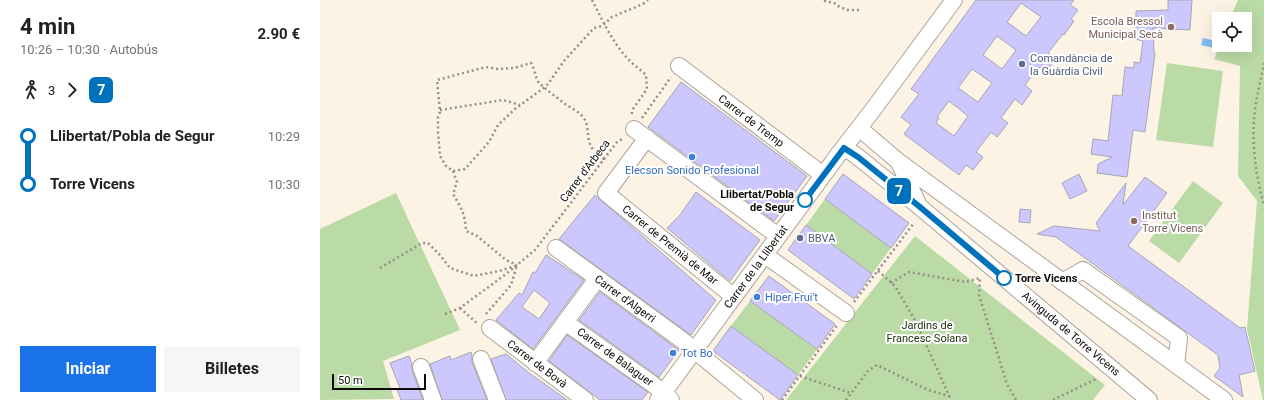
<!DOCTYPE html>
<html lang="es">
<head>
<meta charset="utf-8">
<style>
  :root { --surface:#fff; --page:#f6f6f6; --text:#202124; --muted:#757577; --accent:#1a73e8 }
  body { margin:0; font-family:Roboto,sans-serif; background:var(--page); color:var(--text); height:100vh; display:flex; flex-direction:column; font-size:15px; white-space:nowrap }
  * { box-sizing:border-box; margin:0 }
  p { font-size:13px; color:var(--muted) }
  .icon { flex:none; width:22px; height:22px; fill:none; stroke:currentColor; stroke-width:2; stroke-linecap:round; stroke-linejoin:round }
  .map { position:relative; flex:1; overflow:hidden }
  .drawer { display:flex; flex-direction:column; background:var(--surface); width:320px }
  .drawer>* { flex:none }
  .badge { padding:0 8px; border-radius:6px; font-size:14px; line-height:26px }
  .fabs { position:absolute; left:892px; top:12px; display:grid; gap:8px }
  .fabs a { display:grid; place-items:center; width:40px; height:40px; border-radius:0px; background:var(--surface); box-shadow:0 4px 16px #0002; font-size:20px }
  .scale { position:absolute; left:12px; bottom:10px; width:94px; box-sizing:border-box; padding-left:4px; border:2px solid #0e0b07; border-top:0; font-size:11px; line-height:14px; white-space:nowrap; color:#0e0b07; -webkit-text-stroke:3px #fff; paint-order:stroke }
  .map>.badge { position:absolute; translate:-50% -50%; box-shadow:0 0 0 2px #fff }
  .legs { display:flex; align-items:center; gap:6px; height:44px; padding:0 20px; font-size:13px }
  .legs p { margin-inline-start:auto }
  .headline { display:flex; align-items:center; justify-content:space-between; height:68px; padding:0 20px }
  h1 { font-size:22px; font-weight:700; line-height:30px }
  .primary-button { display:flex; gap:8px; margin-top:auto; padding:8px 20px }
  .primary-button a { flex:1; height:46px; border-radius:0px; background:var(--accent); color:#fff; font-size:16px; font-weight:700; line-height:46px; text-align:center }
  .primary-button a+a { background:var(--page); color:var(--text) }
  ul { padding:0 20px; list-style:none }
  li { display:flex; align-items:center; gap:14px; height:48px; font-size:15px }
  li i { display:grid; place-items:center; width:6px; height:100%; margin:0 5px; background:currentColor }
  li i::after { content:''; width:10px; height:10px; margin:-5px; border:3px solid; border-radius:50%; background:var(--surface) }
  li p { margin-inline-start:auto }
  li:first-child i { background:linear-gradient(#0000 50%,currentColor 0) }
  li:last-child i { background:linear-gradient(currentColor 50%,#0000 0) }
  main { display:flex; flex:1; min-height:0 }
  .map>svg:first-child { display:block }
</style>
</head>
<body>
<main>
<section class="drawer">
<div class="headline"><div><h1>4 min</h1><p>10:26 – 10:30 · Autobús</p></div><b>2.90 €</b></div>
<div class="legs"><svg class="icon" aria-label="walk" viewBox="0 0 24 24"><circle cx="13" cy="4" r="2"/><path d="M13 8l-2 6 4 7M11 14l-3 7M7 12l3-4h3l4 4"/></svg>3<svg class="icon" aria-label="forward" viewBox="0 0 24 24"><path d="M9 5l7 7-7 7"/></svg><b class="badge" style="background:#0072bc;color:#fff">7</b></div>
<ul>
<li><i style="color:#0072bc"></i><b>Llibertat/Pobla de Segur</b><p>10:29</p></li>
<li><i style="color:#0072bc"></i><b>Torre Vicens</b><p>10:30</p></li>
</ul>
<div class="primary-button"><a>Iniciar</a><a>Billetes</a></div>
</section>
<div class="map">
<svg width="944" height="400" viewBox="0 0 944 400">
  <rect width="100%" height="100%" fill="#fcf3e5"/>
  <path fill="#badba5" d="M 918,0 L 944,0 L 944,400 L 943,400 L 927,329 L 937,201 L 918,176 L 920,66 L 894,59 L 900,45 L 925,45 L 925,19 L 910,19 Z
    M 847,63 L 903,71 L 893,147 L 836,140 Z
    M 873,181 L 903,203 L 859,263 L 829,241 Z
    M 76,193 L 140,330 L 63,361 L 74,399 L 0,400 L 0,229 Z
    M 505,199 L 571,248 L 552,274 L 486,225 Z
    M 595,236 L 785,385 L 773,400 L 466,400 Z
    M 430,301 L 497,349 L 478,375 L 411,326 Z"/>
  <path fill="#7dbef1" d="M 883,38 L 896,41 L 894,48 L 881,45 Z"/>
  <path fill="#ccc7fd" stroke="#a7a6b5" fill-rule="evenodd" d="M 656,0 L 754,0 L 750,5 L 758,10 L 751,19 L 754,21 L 744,35 L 743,34 L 728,53 L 736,58 L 726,72 L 718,67 L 705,85 L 712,91 L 702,105 L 695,99 L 681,118 L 688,123 L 677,137 L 671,132 L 656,152 L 663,157 L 653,170 L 646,165 L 639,175 L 584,134 L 591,125 L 581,117 L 599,94 L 591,89 ZM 701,3 L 721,17 L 706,36 L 687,22 ZM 677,36 L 696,50 L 682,69 L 663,55 ZM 652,69 L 672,83 L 658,102 L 638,88 ZM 629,101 L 648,116 L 634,136 L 616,123 L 619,118 L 617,117 Z
    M 848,0 L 872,0 L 870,30 L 833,28 L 834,53 L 835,53 L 825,132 L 813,130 L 807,177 L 777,173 L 778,164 L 792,157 L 771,154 L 773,139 L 788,141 L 793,95 L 802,96 L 805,67 L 814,68 L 814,62 L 820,63 L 823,41 L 816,39 L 816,11 L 848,10 Z
    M 361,82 L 487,176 L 454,221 L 328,127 Z
    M 523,174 L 589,223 L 571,248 L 505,199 Z
    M 759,174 L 767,191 L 750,199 L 742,183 Z
    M 825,177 L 847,193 L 808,246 L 920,328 L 925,327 L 935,371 L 919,375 L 923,397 L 894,376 L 900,368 L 898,355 L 736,237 L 717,234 L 734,226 L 780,231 L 776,223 L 806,183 L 803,205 Z
    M 376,192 L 440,240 L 410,281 L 347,228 L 360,215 Z
    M 275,195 L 396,300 L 371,335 L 239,239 Z
    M 700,209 L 711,210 L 710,223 L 699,222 Z
    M 486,225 L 552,274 L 534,299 L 468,250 Z
    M 226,255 L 264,280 L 213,349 L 176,320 L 199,293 L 202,295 L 213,272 L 215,273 ZM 214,290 L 230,303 L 219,319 L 202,307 Z
    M 449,276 L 515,324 L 497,349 L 430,301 Z
    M 280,292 L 359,350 L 339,377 L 259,320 Z
    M 411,326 L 478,375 L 460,400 L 393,351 Z
    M 247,335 L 328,392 L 322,400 L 280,400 L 229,361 Z
    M 151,352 L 152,356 L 152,362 L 167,400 L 122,400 L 110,364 L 130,356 L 131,360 Z
    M 186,354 L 208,372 L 247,400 L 186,400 L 171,359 Z
    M 89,356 L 92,364 L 92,370 L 103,400 L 81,400 L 77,389 L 80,388 L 70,363 Z"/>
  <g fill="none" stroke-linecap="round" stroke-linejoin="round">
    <defs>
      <path id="minor" d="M 359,66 L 503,175
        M 539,128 L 579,162 L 598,204
        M 314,129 L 458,236
        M 327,138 L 286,193 L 414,297
        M 524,147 L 538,157 L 600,207 L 829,400
        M 579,162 L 904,400
        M 236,248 L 362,340 L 435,400
        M 445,255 L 526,313
        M 742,282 L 763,270 L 859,338 L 856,365
        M 245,322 L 331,383 L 344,393 L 351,400
        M 170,328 L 265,400
        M 161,359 L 177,400
        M 215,363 L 277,279
        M 101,367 L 113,400
        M 338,400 L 518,155 L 552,111 L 634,0"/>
    </defs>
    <use href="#minor" stroke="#ada598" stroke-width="18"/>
    <path stroke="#958f85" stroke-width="2.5" stroke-dasharray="2 3" stroke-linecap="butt" d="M 272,0 C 283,21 293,44 310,61 C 315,66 321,70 326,75 L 327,89 L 313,109 L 311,116
      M 505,0 L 505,1 L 514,3 L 518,6 L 527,10 L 541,10
      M 944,63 C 941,80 935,102 934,119 C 932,147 936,177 944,205
      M 120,110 L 183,100 L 200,105
      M 322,118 L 351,77
      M 284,159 C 280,156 273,151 271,146 C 266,137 270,126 263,117 C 258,111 251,108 245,104 C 239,99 232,94 226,89 C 224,87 221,85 219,83 C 215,77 215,69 211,63 L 194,68 L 178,69 L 166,67 L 117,80 L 120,112 L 118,117 L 118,132 L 120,156 L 126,166 L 133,171 L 145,169 L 169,142 L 178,125 L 195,109 L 225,87 L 228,84 L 244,61 L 274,28 L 282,26 L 292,17 L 323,4 L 328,0
      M 133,171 L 137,182 L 133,194 C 142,209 145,214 146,231 L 157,236 L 186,260 L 197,265
      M 60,268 L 102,243 L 108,243 L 119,254 L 130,268 L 154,276 L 179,271 L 195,266
      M 558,271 L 575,286 L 596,322 L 631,400
      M 571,283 L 589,272 L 645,282 L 660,278 L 659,295 L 687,384 L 696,400
      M 534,302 L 594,223
      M 140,308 L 158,324
      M 125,314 L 140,308 L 186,274 L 215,250 L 297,142 L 304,138
      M 166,314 L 191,285 L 197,265
      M 480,376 L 531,393
      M 462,400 L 518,324
      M 526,400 L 548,371 L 557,365 L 608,390 L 629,396
      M 733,400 L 778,378"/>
    <use href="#minor" stroke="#fff" stroke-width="16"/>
  </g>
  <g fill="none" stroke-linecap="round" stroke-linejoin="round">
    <defs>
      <path id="line-1" d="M 485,200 L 524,148 L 538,157 L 600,207 L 684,278"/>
    </defs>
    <use href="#line-1" stroke="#fff" stroke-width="9"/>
    <use href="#line-1" stroke="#0072bc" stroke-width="6"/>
  </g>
  <g fill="#8d6e63" stroke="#fff" stroke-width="1.5">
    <circle cx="851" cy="27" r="4"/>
    <circle cx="814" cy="221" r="4"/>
  </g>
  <g fill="#5c6f8a" stroke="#fff" stroke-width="1.5">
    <circle cx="702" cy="64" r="4"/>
    <circle cx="480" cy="238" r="4"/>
  </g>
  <g fill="#3f7fe0" stroke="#fff" stroke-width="1.5">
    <circle cx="372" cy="157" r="4"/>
    <circle cx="437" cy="297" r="4"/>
    <circle cx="353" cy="353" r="4"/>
  </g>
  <g fill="#fff" stroke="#0072bc" stroke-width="2">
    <circle cx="485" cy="200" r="7"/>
    <circle cx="684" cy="278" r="7"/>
  </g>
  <g text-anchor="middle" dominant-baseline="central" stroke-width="4" stroke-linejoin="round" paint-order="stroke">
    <g font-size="11" fill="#785e54" stroke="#fff" text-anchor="end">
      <text x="843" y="21">Escola Bressol<tspan x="843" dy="13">Municipal Secà</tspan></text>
      <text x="822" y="215" text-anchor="start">Institut<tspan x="822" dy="13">Torre Vicens</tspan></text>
    </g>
    <g font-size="11" fill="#4e5e75" stroke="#fff" text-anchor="start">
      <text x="710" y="58">Comandància de<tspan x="710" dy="13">la Guàrdia Civil</tspan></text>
      <text x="488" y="238">BBVA</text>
    </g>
    <g font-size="11" fill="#0e0b07" stroke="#fff">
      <text transform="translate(431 121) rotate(37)">Carrer de Tremp</text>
      <text transform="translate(265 171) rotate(-53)">Carrer d'Arbeca</text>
      <text transform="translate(350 245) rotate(39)">Carrer de Premià de Mar</text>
      <text transform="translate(436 267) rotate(-54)">Carrer de la Llibertat</text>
      <text transform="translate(305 299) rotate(36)">Carrer d'Algerri</text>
      <text transform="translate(751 334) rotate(40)">Avinguda de Torre Vicens</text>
      <text transform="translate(295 357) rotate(36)">Carrer de Balaguer</text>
      <text transform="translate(217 364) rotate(37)">Carrer de Bovà</text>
    </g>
    <g font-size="11" fill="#366cbe" stroke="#fff" text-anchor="start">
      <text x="372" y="170" text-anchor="middle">Elecson Sonido Profesional</text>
      <text x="445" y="297">Hiper Frui't</text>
      <text x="361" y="353">Tot Bo</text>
    </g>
    <g font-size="11" font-weight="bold" fill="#0e0b07" stroke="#fff" text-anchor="end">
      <text x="474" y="194">Llibertat/Pobla<tspan x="474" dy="13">de Segur</tspan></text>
      <text x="695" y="278" text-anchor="start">Torre Vicens</text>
    </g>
    <g font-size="11" fill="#213412" stroke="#fff">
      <text x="607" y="325">Jardins de<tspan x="607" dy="13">Francesc Solana</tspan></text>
    </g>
  </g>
</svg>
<div class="fabs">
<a><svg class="icon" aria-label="locate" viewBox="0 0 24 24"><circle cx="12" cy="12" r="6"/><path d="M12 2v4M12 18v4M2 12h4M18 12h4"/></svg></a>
</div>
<div class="scale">50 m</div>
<b class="badge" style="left:579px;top:191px;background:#0072bc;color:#fff">7</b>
</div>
</main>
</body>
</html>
